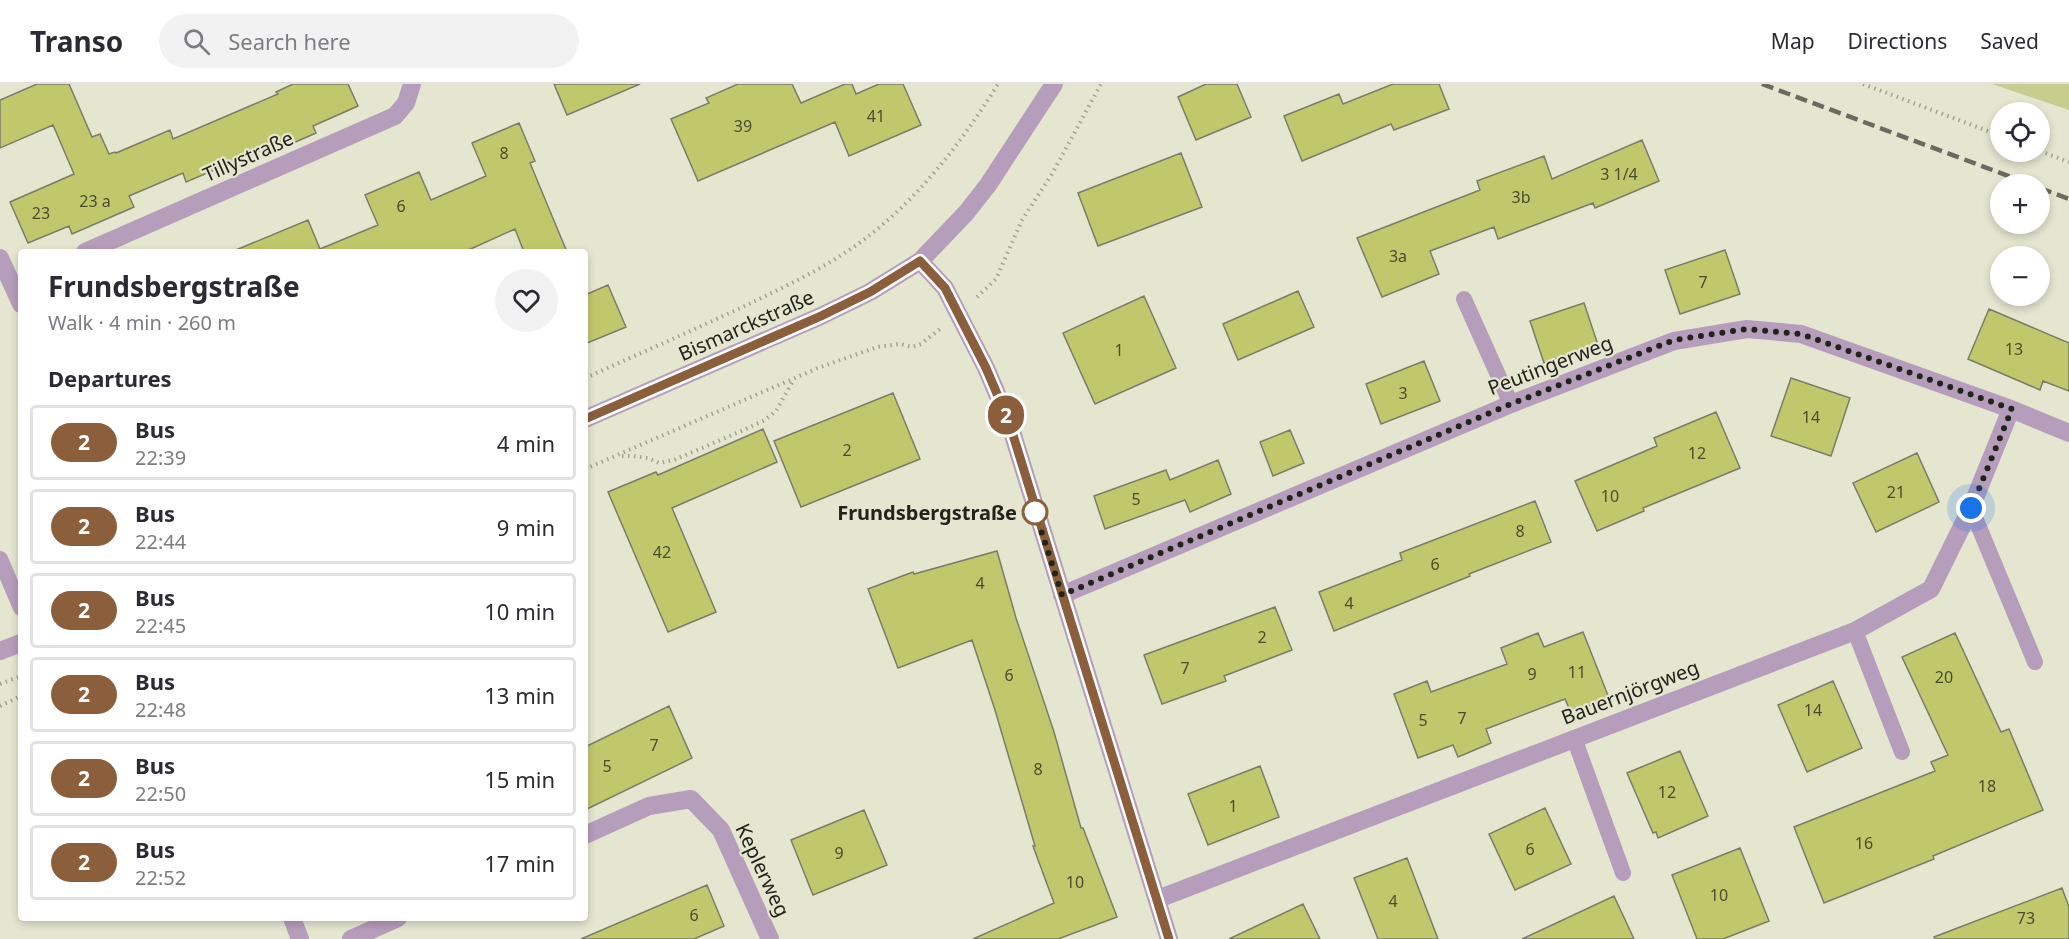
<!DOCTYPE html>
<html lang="en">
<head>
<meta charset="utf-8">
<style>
  :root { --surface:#fff; --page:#f2f2f3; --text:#2b2b33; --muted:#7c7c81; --line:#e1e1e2 }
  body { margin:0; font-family:"Noto Sans",sans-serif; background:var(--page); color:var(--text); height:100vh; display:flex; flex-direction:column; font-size:22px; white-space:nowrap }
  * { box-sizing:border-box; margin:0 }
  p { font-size:20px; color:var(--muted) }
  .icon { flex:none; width:33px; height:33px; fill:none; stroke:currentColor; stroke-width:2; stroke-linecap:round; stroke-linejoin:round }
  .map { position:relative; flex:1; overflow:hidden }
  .drawer { position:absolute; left:18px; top:165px; width:570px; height:672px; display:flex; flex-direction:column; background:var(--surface); border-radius:6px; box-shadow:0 3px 9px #0003 }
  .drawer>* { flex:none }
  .badge { padding:0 12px; border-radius:20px; font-size:21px; line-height:39px }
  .controls { position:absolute; left:1990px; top:18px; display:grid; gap:12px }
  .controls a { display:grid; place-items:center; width:60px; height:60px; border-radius:50%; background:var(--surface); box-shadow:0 3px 9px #0003; font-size:30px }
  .you { position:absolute; width:30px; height:30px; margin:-15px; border:4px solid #fff; border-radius:50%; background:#1a73e8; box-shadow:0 0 0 9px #1a73e833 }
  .map>.badge { position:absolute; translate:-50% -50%; box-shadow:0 0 0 3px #fff }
  h2 { padding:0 30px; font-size:22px; line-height:54px }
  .round { display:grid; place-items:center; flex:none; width:63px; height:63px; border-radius:32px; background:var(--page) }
  .headline { display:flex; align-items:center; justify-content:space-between; height:102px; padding:0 30px }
  h1 { font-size:28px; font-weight:700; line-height:45px }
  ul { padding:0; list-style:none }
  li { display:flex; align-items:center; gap:18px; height:75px; margin:0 12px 9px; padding:0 18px; border:3px solid var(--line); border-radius:6px }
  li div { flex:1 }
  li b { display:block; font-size:22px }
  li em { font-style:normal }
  li .badge { min-width:66px; font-weight:700; text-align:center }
  header { display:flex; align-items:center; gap:36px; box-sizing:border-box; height:84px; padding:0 30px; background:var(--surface); border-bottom:2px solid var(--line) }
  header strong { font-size:28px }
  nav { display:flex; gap:33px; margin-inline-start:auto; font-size:21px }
  .search { width:420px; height:54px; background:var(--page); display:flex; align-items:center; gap:15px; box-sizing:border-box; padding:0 21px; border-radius:33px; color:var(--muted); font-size:22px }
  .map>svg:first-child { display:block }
</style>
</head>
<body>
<header>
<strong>Transo</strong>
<div class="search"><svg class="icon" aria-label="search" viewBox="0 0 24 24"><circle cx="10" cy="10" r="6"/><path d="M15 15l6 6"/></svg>Search here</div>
<nav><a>Map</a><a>Directions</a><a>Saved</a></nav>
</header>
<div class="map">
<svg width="2069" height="855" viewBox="0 0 2069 855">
  <rect width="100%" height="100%" fill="#e4e6d0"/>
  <path fill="#c7cd8f" d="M 1992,0 L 2069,0 L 2069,26 Z"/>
  <path fill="#c1c86c" stroke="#7b7d6a" stroke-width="1.5" d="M 37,0 L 69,0 L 92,53 L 100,50 L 109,70 L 115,68 L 116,69 L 170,46 L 173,55 L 278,10 L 276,8 L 293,0 L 348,0 L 358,22 L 313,42 L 316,49 L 284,63 L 281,58 L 186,98 L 183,89 L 129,112 L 134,123 L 72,150 L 69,142 L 28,159 L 10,118 L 74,90 L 53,41 L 0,64 L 0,16 Z
    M 554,0 L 640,0 L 567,31 Z
    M 738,0 L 792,0 L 801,19 L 845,0 L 852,0 L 856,10 L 879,0 L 903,0 L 921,41 L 849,72 L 835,38 L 698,97 L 671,35 L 709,19 L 706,14 Z
    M 1206,0 L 1237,0 L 1251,33 L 1196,56 L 1178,13 Z
    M 1393,0 L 1439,0 L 1449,25 L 1394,46 L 1391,40 L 1302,77 L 1284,32 L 1339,10 L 1343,20 Z
    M 519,39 L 535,77 L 530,79 L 567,168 L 524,168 L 515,145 L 464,168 L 231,168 L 308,136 L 320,165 L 378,141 L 365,111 L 419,88 L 431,116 L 486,92 L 472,59 Z
    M 1642,56 L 1659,97 L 1595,124 L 1593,119 L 1498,155 L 1494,143 L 1430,167 L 1439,190 L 1382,213 L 1357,154 L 1480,106 L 1477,97 L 1544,72 L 1552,95 Z
    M 1181,69 L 1202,123 L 1098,162 L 1078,109 Z
    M 1725,166 L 1740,210 L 1680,230 L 1665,186 Z
    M 608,201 L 626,243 L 585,260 L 585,211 Z
    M 1298,207 L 1314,243 L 1238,276 L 1223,240 Z
    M 1144,212 L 1176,284 L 1095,320 L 1063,249 Z
    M 1584,219 L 1598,261 L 1544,279 L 1530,237 Z
    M 1989,225 L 2069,259 L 2069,307 L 2043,297 L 2040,306 L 1968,275 Z
    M 1424,277 L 1440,317 L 1381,340 L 1366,300 Z
    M 1791,294 L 1850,314 L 1831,372 L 1771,352 Z
    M 893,309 L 920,375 L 801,423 L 774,357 Z
    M 1716,328 L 1740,384 L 1643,424 L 1644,427 L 1597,447 L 1575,397 L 1657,362 L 1654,354 Z
    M 763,345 L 777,378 L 672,424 L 716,528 L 668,548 L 608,408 L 656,388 L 658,391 Z
    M 1290,346 L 1304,379 L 1273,392 L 1260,358 Z
    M 1917,369 L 1939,418 L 1876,448 L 1853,399 Z
    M 1218,376 L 1231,410 L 1190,428 L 1185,416 L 1105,445 L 1094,412 L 1166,386 L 1170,396 Z
    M 1535,417 L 1551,458 L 1469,490 L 1470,492 L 1334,547 L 1319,508 L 1402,476 L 1400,469 Z
    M 997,467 L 1016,534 L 1054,648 L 1081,744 L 1083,744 L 1117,833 L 1058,855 L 973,855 L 1054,819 L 1033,762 L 1035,762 L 995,626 L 972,556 L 898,584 L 868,505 L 913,488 L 914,490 Z
    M 1275,523 L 1292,566 L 1224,592 L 1226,597 L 1162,620 L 1144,571 Z
    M 1583,548 L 1609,614 L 1571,629 L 1565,615 L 1486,645 L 1491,659 L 1458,673 L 1453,661 L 1418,674 L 1394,610 L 1427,597 L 1431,608 L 1507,580 L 1501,564 L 1538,549 L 1544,563 Z
    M 1955,549 L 2001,648 L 2009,645 L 2043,726 L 1933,772 L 1934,775 L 1824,819 L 1794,743 L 1935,687 L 1931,678 L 1948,671 L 1902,573 Z
    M 1833,597 L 1862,664 L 1807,688 L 1778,621 Z
    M 669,622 L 692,674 L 585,726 L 585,663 Z
    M 1680,667 L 1708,732 L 1658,754 L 1656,748 L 1653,749 L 1627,689 Z
    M 1260,682 L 1279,733 L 1208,761 L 1188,710 Z
    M 1545,724 L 1571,780 L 1515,806 L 1489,750 Z
    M 864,726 L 887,781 L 813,811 L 791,756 Z
    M 1740,764 L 1769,837 L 1723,855 L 1697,855 L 1672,791 Z
    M 1407,774 L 1438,855 L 1378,855 L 1354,794 Z
    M 707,801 L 724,842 L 694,855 L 581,855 Z
    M 2062,804 L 2069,823 L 2069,855 L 1935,855 L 1934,853 Z
    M 1614,812 L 1634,855 L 1522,855 Z
    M 1303,820 L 1320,855 L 1229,855 Z"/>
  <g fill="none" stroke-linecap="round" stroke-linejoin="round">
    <path stroke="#a1a391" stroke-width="4" stroke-dasharray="1.5 4.5" stroke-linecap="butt" d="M 1863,0 L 2001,52
      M 2040,67 L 2069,78
      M 977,213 L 996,195 L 1022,136 L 1052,90 L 1101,0
      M 585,294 C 639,270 693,246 747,221 C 779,205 813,190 843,170 C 908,129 958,64 998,0
      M 622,372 L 633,372 L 648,374 L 659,379 L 674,376 L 746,345 L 765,336 L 776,327 L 793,297
      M 585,385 L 818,284 L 877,263 L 900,260 L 912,263 L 921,260 L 940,245
      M 0,600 L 21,592
      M 0,622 L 21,612"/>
    <path stroke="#b69dbc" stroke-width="16" d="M 1464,215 L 1511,320
      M 1971,424 L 2035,578
      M 0,475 L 21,524
      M 1855,547 L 1902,668
      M 1574,654 L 1623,789"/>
    <path stroke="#b69dbc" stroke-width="18" d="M 85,168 L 395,32 L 406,19 L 412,0
      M 0,174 L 21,220
      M 920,177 L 945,204 L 986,284 L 1009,338 L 1169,855
      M 1062,511 L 1511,320 L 1674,257 L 1747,245 L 1801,250 L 2011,325 L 2069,349
      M 585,751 L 649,722 L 691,715 L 721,746 L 770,855
      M 1158,815 L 1855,547 L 1931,505 L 1971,424 L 2011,325
      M 292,834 L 300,855
      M 351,855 L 398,834"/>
    <path stroke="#b69dbc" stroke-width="18" d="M 585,335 L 821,232 L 870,208 L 920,177 L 966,129 L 988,101 L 1054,0
      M 0,567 L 21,559"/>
    <path stroke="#696b5e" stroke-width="4.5" stroke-dasharray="12 6" stroke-linecap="butt" d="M 1762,0 L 2030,100
      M 2040,104 L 2069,115"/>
  </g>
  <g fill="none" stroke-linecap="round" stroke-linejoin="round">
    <defs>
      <path id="line" d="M 585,335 L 821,232 L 870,208 L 920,177 L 945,204 L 986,284 L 1009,338 L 1169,855"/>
    </defs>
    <use href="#line" stroke="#fff" stroke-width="14"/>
    <use href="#line" stroke="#8b5e3c" stroke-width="9"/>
    <path stroke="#22231b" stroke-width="6" stroke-dasharray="0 10.8" d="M 1035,428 L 1062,511 L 1511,320 L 1674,256 L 1747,245 L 1801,250 L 2012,325 L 1971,424"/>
  </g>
  <circle fill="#fff" stroke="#8b5e3c" stroke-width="3" cx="1035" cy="428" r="12"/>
  <g text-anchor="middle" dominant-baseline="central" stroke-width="4.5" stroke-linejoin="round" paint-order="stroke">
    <g font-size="16" fill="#4a4c2f">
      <text x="876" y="32">41</text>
      <text x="743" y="42">39</text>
      <text x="504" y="69">8</text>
      <text x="1619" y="90">3 1/4</text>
      <text x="1521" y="113">3b</text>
      <text x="95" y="117">23 a</text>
      <text x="401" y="122">6</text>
      <text x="41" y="129">23</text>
      <text x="1398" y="172">3a</text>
      <text x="1703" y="198">7</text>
      <text x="2014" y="265">13</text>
      <text x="1119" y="266">1</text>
      <text x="1403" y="309">3</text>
      <text x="1811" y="333">14</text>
      <text x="847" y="366">2</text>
      <text x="1697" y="369">12</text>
      <text x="1896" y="408">21</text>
      <text x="1610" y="412">10</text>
      <text x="1136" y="415">5</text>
      <text x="1520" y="447">8</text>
      <text x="662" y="468">42</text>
      <text x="1435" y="480">6</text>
      <text x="980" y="499">4</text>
      <text x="1349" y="519">4</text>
      <text x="1262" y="553">2</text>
      <text x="1185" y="584">7</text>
      <text x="1577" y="588">11</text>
      <text x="1532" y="590">9</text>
      <text x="1009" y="591">6</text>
      <text x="1944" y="593">20</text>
      <text x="1813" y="626">14</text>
      <text x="1462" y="634">7</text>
      <text x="1423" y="636">5</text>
      <text x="654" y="661">7</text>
      <text x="607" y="682">5</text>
      <text x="1038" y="685">8</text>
      <text x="1987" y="702">18</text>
      <text x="1667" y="708">12</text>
      <text x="1233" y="722">1</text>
      <text x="1864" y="759">16</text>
      <text x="1530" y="765">6</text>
      <text x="839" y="769">9</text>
      <text x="1075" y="798">10</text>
      <text x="1719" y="811">10</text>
      <text x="1393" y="817">4</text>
      <text x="694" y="831">6</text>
      <text x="2026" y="834">73</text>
    </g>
    <g font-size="20" fill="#22231b" stroke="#e4e6d0">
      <text transform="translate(248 72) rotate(-24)">Tillystraße</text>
      <text transform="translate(746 241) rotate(-24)">Bismarckstraße</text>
      <text transform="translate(1550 281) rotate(-21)">Peutingerweg</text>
      <text transform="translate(1630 608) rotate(-21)">Bauernjörgweg</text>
      <text transform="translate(763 786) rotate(65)">Keplerweg</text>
    </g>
    <g font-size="20" font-weight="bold" fill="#22231b" stroke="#e4e6d0" text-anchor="end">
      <text x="1017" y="428">Frundsbergstraße</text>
    </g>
  </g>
</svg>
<div class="controls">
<a><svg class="icon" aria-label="locate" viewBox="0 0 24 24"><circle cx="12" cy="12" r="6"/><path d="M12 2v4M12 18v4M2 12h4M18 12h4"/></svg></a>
<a>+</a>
<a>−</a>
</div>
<div class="you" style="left:1971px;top:424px"></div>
<b class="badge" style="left:1006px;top:331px;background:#8b5e3c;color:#fff">2</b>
<section class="drawer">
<div class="headline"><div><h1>Frundsbergstraße</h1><p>Walk · 4 min · 260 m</p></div><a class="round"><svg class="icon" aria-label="heart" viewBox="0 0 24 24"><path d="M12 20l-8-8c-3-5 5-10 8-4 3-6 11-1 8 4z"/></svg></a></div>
<h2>Departures</h2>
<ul>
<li><span class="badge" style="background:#8b5e3c;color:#fff">2</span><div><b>Bus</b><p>22:39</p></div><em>4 min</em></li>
<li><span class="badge" style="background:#8b5e3c;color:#fff">2</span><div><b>Bus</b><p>22:44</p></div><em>9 min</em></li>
<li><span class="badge" style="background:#8b5e3c;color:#fff">2</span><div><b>Bus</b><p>22:45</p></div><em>10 min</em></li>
<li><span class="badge" style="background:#8b5e3c;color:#fff">2</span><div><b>Bus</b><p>22:48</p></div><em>13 min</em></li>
<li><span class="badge" style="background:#8b5e3c;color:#fff">2</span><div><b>Bus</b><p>22:50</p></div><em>15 min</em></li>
<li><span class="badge" style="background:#8b5e3c;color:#fff">2</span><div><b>Bus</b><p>22:52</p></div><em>17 min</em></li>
</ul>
</section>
</div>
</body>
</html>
